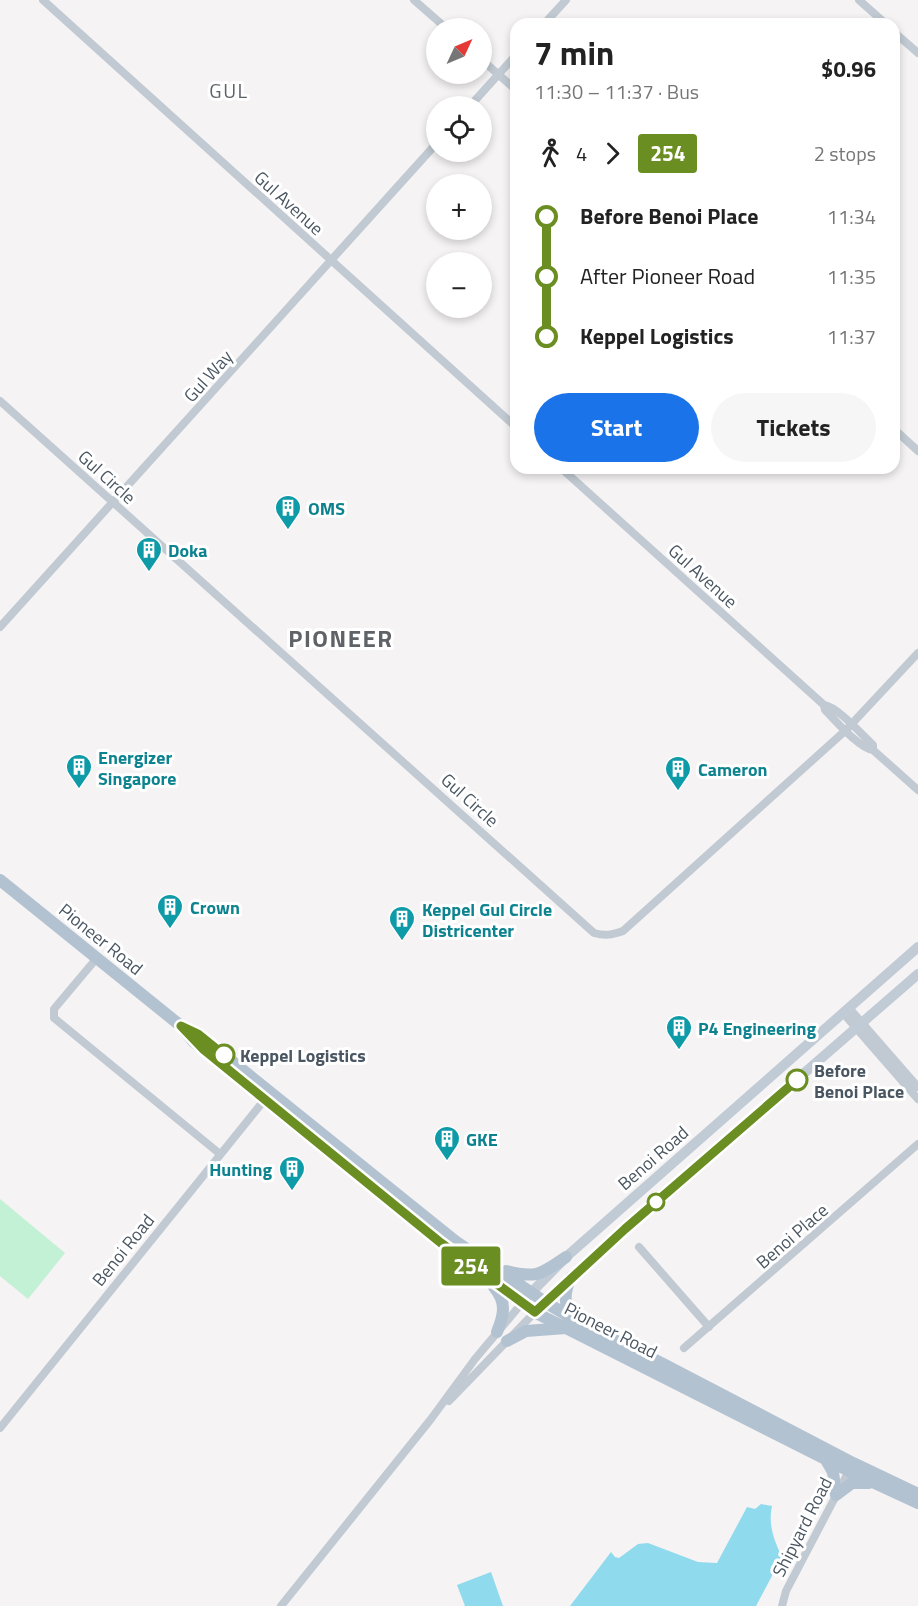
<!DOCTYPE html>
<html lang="en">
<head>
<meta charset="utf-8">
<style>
  :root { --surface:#fff; --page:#f6f6f6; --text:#222; --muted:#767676; --accent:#1a73e8 }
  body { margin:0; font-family:"Titillium Web",sans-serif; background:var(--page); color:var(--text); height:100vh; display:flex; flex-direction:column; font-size:22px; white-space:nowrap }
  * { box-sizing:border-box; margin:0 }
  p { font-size:20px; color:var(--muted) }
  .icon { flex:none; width:33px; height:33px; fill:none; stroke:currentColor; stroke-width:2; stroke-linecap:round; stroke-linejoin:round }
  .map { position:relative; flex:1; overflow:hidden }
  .sheet { position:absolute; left:510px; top:18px; width:390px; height:456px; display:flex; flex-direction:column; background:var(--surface); border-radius:18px; box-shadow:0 3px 9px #0003 }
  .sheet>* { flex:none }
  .badge { padding:0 12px; border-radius:4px; font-size:21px; line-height:39px }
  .needle { width:39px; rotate:46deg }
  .buttons { position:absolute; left:426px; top:18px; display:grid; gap:12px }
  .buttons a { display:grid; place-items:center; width:66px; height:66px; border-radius:50%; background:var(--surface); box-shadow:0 3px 9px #0003; font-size:30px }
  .map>.badge { position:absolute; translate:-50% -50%; box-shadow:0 0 0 3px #fff }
  .legs { display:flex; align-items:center; gap:9px; height:66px; padding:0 24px; font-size:20px }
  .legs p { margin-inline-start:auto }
  .summary { display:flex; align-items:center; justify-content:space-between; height:102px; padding:0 24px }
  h1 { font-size:33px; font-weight:700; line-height:45px }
  .button { display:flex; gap:12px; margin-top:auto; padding:12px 24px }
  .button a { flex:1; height:69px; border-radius:36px; background:var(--accent); color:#fff; font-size:24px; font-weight:700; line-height:69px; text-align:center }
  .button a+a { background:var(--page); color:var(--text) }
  ul { padding:0 24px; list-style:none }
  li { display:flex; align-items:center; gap:21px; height:60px; font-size:22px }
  li i { display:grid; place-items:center; width:9px; height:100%; margin:0 8px; background:currentColor }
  li i::after { content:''; width:15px; height:15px; margin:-8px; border:4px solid; border-radius:50%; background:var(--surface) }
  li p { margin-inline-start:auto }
  li:first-child i { background:linear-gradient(#0000 50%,currentColor 0) }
  li:last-child i { background:linear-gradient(currentColor 50%,#0000 0) }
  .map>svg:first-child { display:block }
</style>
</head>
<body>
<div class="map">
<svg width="918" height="1606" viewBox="0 0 918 1606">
  <rect width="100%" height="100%" fill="#f5f3f3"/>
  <path fill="#c3f1d5" d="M 0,1199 L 65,1253 L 28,1299 L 0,1276 Z"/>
  <path fill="#90daee" d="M 761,1504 L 772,1506 C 768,1525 774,1540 782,1557 L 756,1606 L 570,1606 L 611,1552 L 615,1557 L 619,1558 L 638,1544 L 648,1543 L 698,1562 L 717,1563 L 747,1507 L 755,1509 Z
    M 491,1572 L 503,1606 L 465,1606 L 457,1585 Z"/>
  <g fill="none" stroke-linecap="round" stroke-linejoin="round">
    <path stroke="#c1cad2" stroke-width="8" d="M 43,0 L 516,427
      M 414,0 L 446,28
      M 859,0 L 886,24
      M 544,24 L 566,0
      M 894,32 L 918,53
      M 482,60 L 516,90
      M 470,106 L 516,55
      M 0,401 L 594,933 C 605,936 612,935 623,931 L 846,730 L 918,653
      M 894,429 L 918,451
      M 561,468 L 824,705 C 838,707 862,735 873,745 L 873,750
      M 0,627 L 436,144
      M 824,705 L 825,710 C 836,721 859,748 873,750 L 918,790
      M 96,959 L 54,1009 L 54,1018 L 220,1154
      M 849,1008 L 918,1087
      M 843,1013 L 918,1099
      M 639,1247 L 709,1327
      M 684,1348 L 918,1144
      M 449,1401 L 535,1312
      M 0,1428 L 266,1098
      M 281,1606 L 431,1419 L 475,1359 L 522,1303
      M 782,1606 L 786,1591 L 851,1467"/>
    <path stroke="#c1cbd6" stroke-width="10" d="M 526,1298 L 566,1257 L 918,947
      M 540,1307 L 625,1229 L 918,974"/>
    <path stroke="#b3c2d1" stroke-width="12" d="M 0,880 L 181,1026 L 193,1041 L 441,1243 L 488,1279 L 540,1315 L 849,1471 L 918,1503
      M 198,1034 L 455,1241 L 545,1302 L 580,1323 L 663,1364 L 853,1463 L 916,1493
      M 506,1271 C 537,1279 541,1274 566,1257
      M 571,1277 C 565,1291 562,1303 573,1316
      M 494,1287 C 507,1302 504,1315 497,1332
      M 507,1341 L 526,1331 L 566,1328
      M 826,1460 L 833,1472 L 836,1495
      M 836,1495 L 852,1483 L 869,1483"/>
  </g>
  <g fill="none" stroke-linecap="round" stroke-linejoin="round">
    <defs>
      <path id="line-1" d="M 224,1055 L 198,1034 L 181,1026 L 203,1049 L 441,1243 L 535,1312 L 625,1229 L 797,1080"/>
    </defs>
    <use href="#line-1" stroke="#fff" stroke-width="14"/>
    <use href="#line-1" stroke="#6b8e23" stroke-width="9"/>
  </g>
  <defs>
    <symbol id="building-pin" viewBox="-11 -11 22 30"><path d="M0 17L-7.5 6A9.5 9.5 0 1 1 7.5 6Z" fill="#0f9aa8" stroke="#fff"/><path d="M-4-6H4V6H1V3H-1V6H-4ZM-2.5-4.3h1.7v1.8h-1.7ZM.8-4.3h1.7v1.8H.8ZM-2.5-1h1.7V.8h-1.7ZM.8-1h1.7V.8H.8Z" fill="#fff"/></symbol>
  </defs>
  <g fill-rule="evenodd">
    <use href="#building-pin" x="273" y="493" width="30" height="40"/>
    <use href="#building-pin" x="134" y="535" width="30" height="40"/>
    <use href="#building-pin" x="64" y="752" width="30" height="40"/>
    <use href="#building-pin" x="663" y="754" width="30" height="40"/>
    <use href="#building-pin" x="155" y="892" width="30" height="40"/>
    <use href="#building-pin" x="387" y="904" width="30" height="40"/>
    <use href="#building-pin" x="664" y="1013" width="30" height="40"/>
    <use href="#building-pin" x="432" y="1124" width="30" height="40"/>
    <use href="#building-pin" x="277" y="1154" width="30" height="40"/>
  </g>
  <g fill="#fff" stroke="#6b8e23" stroke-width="3">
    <circle cx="224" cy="1055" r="10"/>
    <circle cx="797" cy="1080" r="10"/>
    <circle cx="656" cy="1202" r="8"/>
  </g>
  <g text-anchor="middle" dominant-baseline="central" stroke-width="6" stroke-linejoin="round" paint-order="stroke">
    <g font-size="18" fill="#4a5661" stroke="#fff">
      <text transform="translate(289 203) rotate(42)">Gul Avenue</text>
      <text transform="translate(208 376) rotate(-48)">Gul Way</text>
      <text transform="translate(107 477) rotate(42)">Gul Circle</text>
      <text transform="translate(703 576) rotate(42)">Gul Avenue</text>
      <text transform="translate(470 800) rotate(42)">Gul Circle</text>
      <text transform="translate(101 939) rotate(39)">Pioneer Road</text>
      <text transform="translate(653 1158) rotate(-41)">Benoi Road</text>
      <text transform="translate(792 1236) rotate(-41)">Benoi Place</text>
      <text transform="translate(123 1250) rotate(-51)">Benoi Road</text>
      <text transform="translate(611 1330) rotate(27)">Pioneer Road</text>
      <text transform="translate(802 1527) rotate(-63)">Shipyard Road</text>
    </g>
    <g font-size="18" font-weight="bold" fill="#0d838f" stroke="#fff" text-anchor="start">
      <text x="308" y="508">OMS</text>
      <text x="168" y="550">Doka</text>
      <text x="98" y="757">Energizer<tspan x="98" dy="21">Singapore</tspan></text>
      <text x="698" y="769">Cameron</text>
      <text x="190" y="907">Crown</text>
      <text x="422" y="909">Keppel Gul Circle<tspan x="422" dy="21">Districenter</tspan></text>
      <text x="698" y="1028">P4 Engineering</text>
      <text x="466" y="1139">GKE</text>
      <text x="272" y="1169" text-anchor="end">Hunting</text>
    </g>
    <g font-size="18" font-weight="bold" fill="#4a5661" stroke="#fff" text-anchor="start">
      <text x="240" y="1055">Keppel Logistics</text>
      <text x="814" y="1070">Before<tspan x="814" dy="21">Benoi Place</tspan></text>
    </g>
    <g font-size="20" letter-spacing="1.5" fill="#5f6368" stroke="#fff">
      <text x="229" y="90">GUL</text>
    </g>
    <g font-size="24" font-weight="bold" letter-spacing="1.5" fill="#5f6368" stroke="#fff">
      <text x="341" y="638">PIONEER</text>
    </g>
  </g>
</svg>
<div class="buttons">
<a><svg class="needle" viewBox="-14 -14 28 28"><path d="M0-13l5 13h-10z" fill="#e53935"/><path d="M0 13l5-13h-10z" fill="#767676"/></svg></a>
<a><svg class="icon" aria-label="locate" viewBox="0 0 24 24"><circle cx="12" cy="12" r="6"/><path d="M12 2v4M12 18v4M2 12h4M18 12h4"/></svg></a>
<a>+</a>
<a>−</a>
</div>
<b class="badge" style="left:471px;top:1266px;background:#6b8e23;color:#fff">254</b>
<section class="sheet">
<div class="summary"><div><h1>7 min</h1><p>11:30 – 11:37 · Bus</p></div><b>$0.96</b></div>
<div class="legs"><svg class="icon" aria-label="walk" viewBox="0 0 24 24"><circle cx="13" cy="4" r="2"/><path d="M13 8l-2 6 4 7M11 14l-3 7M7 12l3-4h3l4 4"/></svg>4<svg class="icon" aria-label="forward" viewBox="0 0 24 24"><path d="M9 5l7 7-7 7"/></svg><b class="badge" style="background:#6b8e23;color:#fff">254</b><p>2 stops</p></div>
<ul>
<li><i style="color:#6b8e23"></i><b>Before Benoi Place</b><p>11:34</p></li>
<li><i style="color:#6b8e23"></i><span>After Pioneer Road</span><p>11:35</p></li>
<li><i style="color:#6b8e23"></i><b>Keppel Logistics</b><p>11:37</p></li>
</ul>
<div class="button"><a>Start</a><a>Tickets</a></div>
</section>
</div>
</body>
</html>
